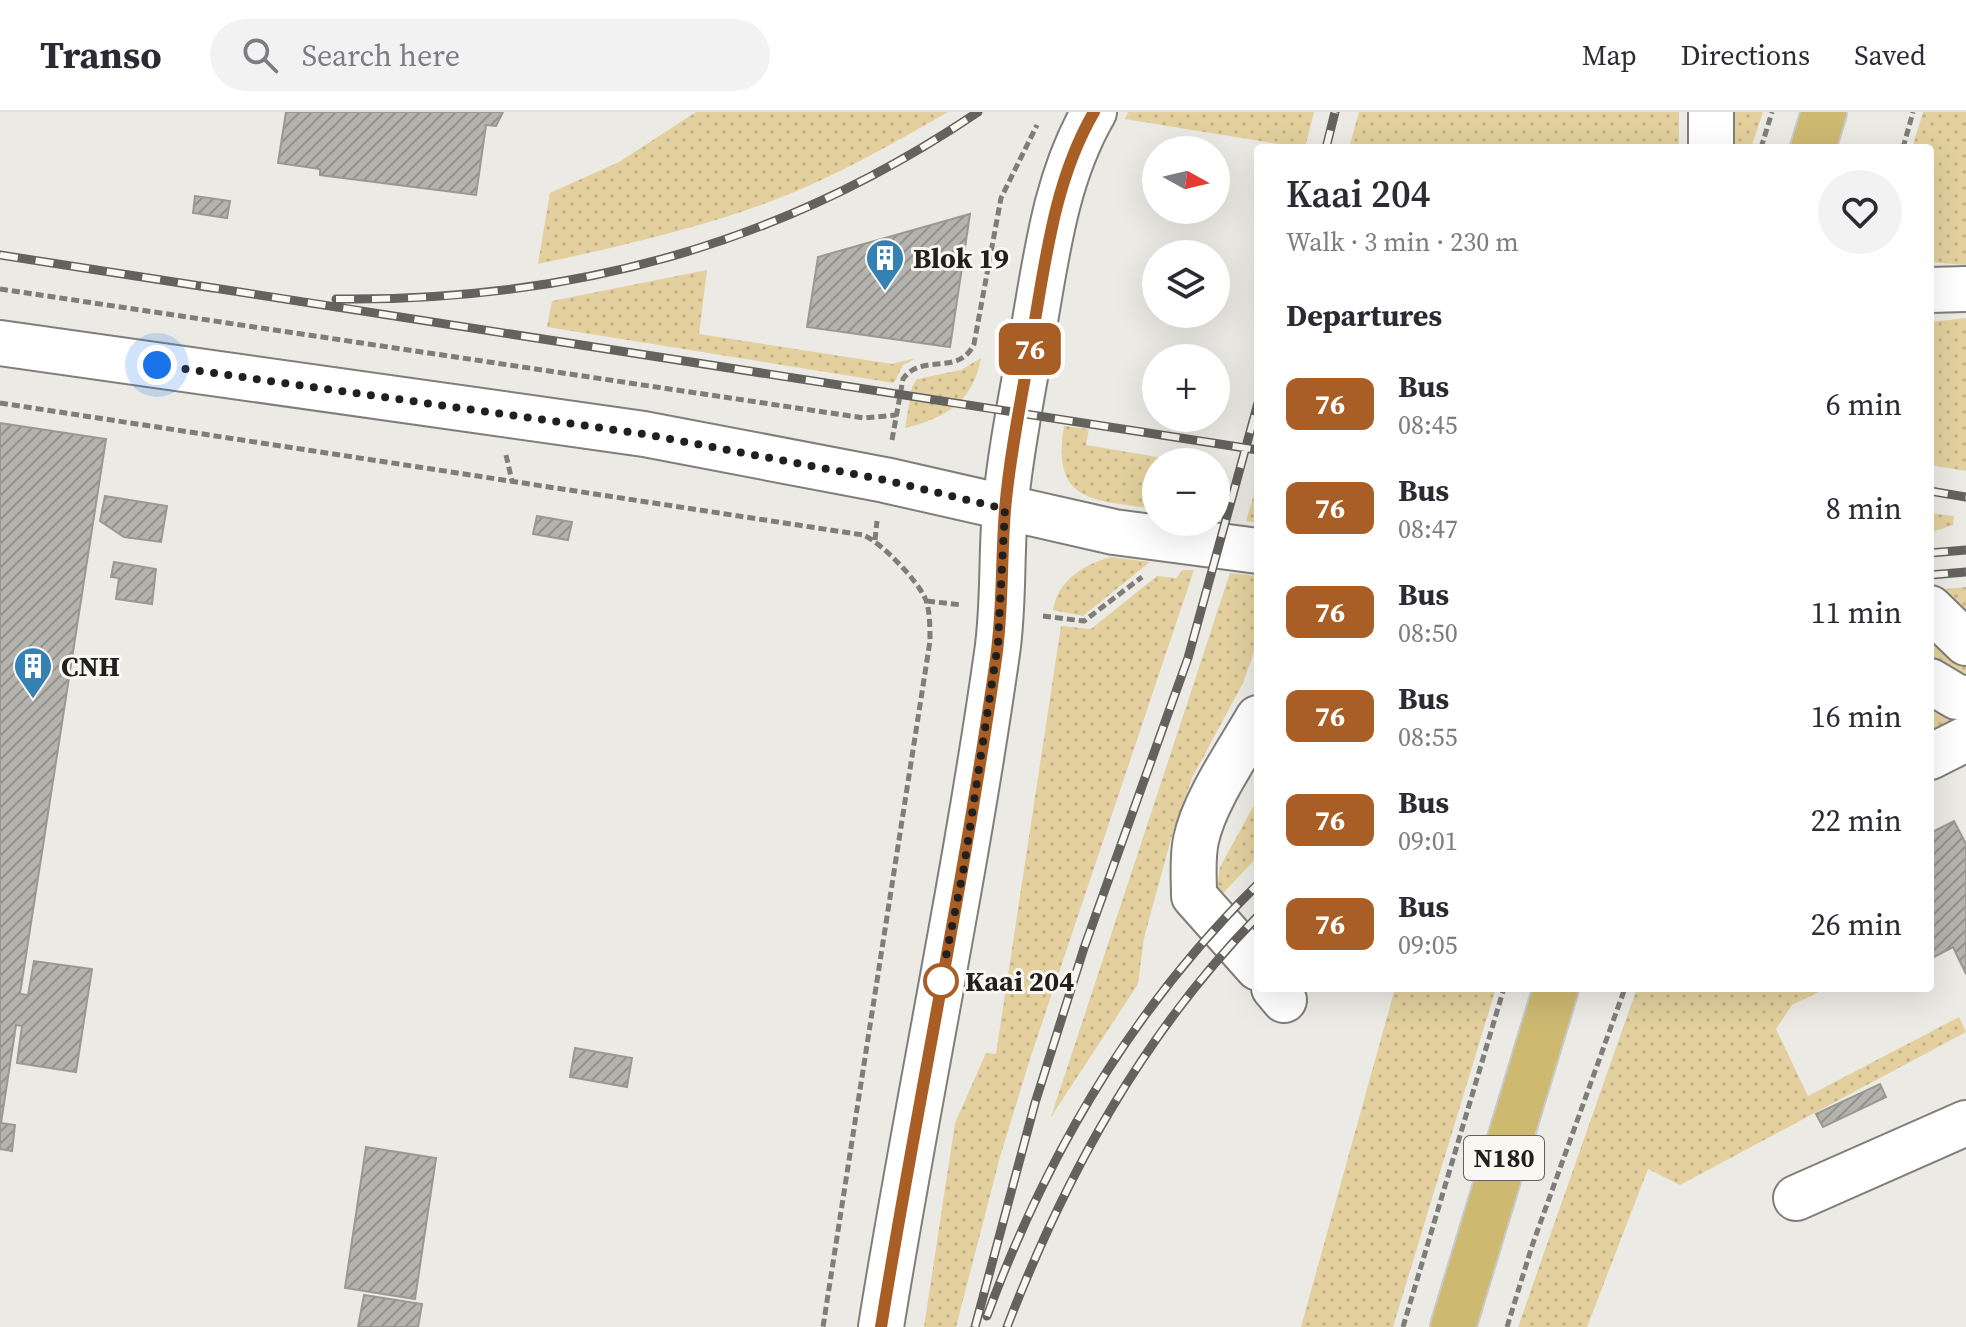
<!DOCTYPE html>
<html lang="en">
<head>
<meta charset="utf-8">
<style>
  :root { --surface:#fff; --page:#f2f2f3; --text:#2b2b33; --muted:#7c7c81; --line:#e1e1e2 }
  body { margin:0; font-family:"Source Serif 4",serif; background:var(--page); color:var(--text); height:100vh; display:flex; flex-direction:column; font-size:30px; white-space:nowrap }
  * { box-sizing:border-box; margin:0 }
  p { font-size:26px; color:var(--muted) }
  .icon { flex:none; width:44px; height:44px; fill:none; stroke:currentColor; stroke-width:2; stroke-linecap:round; stroke-linejoin:round }
  .map { position:relative; flex:1; overflow:hidden }
  .panel { position:absolute; left:1254px; top:32px; width:680px; height:848px; display:flex; flex-direction:column; background:var(--surface); border-radius:8px; box-shadow:0 8px 32px #0002 }
  .panel>* { flex:none }
  .badge { padding:0 16px; border-radius:12px; font-size:28px; line-height:52px }
  .needle { width:52px; rotate:98deg }
  .fabs { position:absolute; left:1142px; top:24px; display:grid; gap:16px }
  .fabs a { display:grid; place-items:center; width:88px; height:88px; border-radius:50%; background:var(--surface); box-shadow:0 8px 32px #0002; font-size:40px }
  .you { position:absolute; width:40px; height:40px; margin:-20px; border:6px solid #fff; border-radius:50%; background:#1a73e8; box-shadow:0 0 0 12px #1a73e833 }
  .map>.badge { position:absolute; translate:-50% -50%; box-shadow:0 0 0 4px #fff }
  h2 { padding:0 32px; font-size:30px; line-height:72px }
  .round { display:grid; place-items:center; flex:none; width:84px; height:84px; border-radius:42px; background:var(--page) }
  .head { display:flex; align-items:center; justify-content:space-between; height:136px; padding:0 32px }
  h1 { font-size:38px; font-weight:600; line-height:60px }
  ul { padding:0; list-style:none }
  li { display:flex; align-items:center; gap:24px; height:104px; padding:0 32px }
  li div { flex:1 }
  li b { display:block; font-size:30px }
  li em { font-style:normal }
  li .badge { min-width:88px; font-weight:700; text-align:center }
  header { display:flex; align-items:center; gap:48px; box-sizing:border-box; height:112px; padding:0 40px; background:var(--surface); border-bottom:2px solid var(--line) }
  header strong { font-size:38px }
  nav { display:flex; gap:44px; margin-inline-start:auto; font-size:28px }
  .search { width:560px; height:72px; background:var(--page); display:flex; align-items:center; gap:20px; box-sizing:border-box; padding:0 28px; border-radius:44px; color:var(--muted); font-size:30px }
  .map>svg:first-child { display:block }
</style>
</head>
<body>
<header>
<strong>Transo</strong>
<div class="search"><svg class="icon" aria-label="search" viewBox="0 0 24 24"><circle cx="10" cy="10" r="6"/><path d="M15 15l6 6"/></svg>Search here</div>
<nav><a>Map</a><a>Directions</a><a>Saved</a></nav>
</header>
<div class="map">
<svg width="1966" height="1215" viewBox="0 0 1966 1215">
  <defs>
    <pattern id="grass-dots" width="8" height="8" patternUnits="userSpaceOnUse" patternTransform="scale(2)"><rect width="8" height="8" fill="#e3d09e"/><path d="M2 2h.1M6 6h.1" fill="none" stroke="#c2b288" stroke-width="1.8" stroke-linecap="round"/></pattern>
    <pattern id="building-hatch" width="6" height="6" patternUnits="userSpaceOnUse" patternTransform="scale(2)"><rect width="6" height="6" fill="#b5b3ae"/><path d="M-1 1l2-2M0 6l6-6M5 7l2-2" fill="none" stroke="#93918d"/></pattern>
  </defs>
  <rect width="100%" height="100%" fill="#eceae4"/>
  <path fill="url(#grass-dots)" d="M 696,0 L 948,0 C 892,32 835,65 774,88 C 697,117 617,135 538,152 L 550,81 L 619,50 Z
    M 1128,0 L 1314,0 L 1305,36 L 1302,36 L 1125,7 Z
    M 1359,0 L 1679,0 L 1679,36 L 1349,36 Z
    M 1731,0 L 1763,0 L 1751,36 L 1731,36 Z
    M 1923,0 L 1966,0 L 1966,153 L 1930,150 L 1930,36 L 1912,36 Z
    M 707,158 L 699,222 L 892,252 L 916,246 L 903,253 L 894,271 L 547,215 L 552,189 Z
    M 1966,206 L 1966,359 L 1930,353 L 1930,210 Z
    M 981,246 C 973,290 946,306 905,316 L 912,275 L 917,267 L 961,258 Z
    M 1064,314 L 1089,317 L 1086,333 L 1187,350 L 1156,350 L 1156,397 C 1094,388 1051,392 1064,314 Z
    M 1258,369 L 1258,411 L 1246,409 Z
    M 1930,401 L 1954,404 L 1953,413 L 1930,421 Z
    M 1111,445 L 1150,450 L 1083,504 L 1053,498 C 1058,468 1083,453 1111,445 Z
    M 1183,458 L 1194,458 L 1030,947 L 1000,1045 L 956,1215 L 924,1215 L 955,1011 L 986,941 L 996,942 L 1061,514 L 1091,517 L 1157,464 L 1176,466 Z
    M 1230,461 L 1258,464 L 1256,534 L 1243,571 L 1192,666 L 1173,720 L 1144,826 L 1138,872 L 1051,1005 Z
    M 1966,475 L 1966,511 L 1936,478 Z
    M 1930,521 L 1966,555 L 1966,574 L 1930,553 Z
    M 1930,587 L 1966,608 L 1930,632 Z
    M 1258,686 L 1258,744 L 1215,790 L 1220,755 Z
    M 1395,876 L 1496,876 L 1393,1215 L 1301,1215 Z
    M 1637,876 L 1827,876 L 1792,893 L 1776,917 L 1808,984 L 1959,905 L 1966,920 L 1680,1073 L 1648,1057 L 1587,1215 L 1518,1215 Z"/>
  <path fill="url(#building-hatch)" stroke="#9a9892" stroke-width="2" d="M 286,0 L 503,0 L 496,14 L 486,13 L 476,83 L 320,63 L 320,57 L 278,51 Z
    M 195,84 L 230,89 L 227,106 L 193,101 Z
    M 970,102 L 950,235 L 807,215 L 818,145 Z
    M 0,311 L 106,327 L 20,882 L 28,883 L 34,849 L 92,857 L 76,960 L 17,951 L 22,914 L 16,913 L 1,1011 L 15,1013 L 12,1039 L 0,1037 Z
    M 105,384 L 167,394 L 161,430 L 124,425 L 100,409 Z
    M 537,404 L 572,410 L 568,428 L 533,422 Z
    M 114,450 L 156,457 L 152,492 L 116,487 L 119,466 L 111,465 Z
    M 1954,709 L 1966,732 L 1966,862 L 1953,835 L 1930,847 L 1930,721 Z
    M 575,936 L 632,946 L 627,975 L 570,965 Z
    M 1880,972 L 1886,985 L 1823,1015 L 1816,1002 Z
    M 366,1035 L 436,1046 L 415,1187 L 345,1176 Z
    M 364,1183 L 422,1192 L 418,1215 L 358,1215 Z"/>
  <g fill="none" stroke-linecap="round" stroke-linejoin="round">
    <defs>
      <path id="minor" d="M 1711,0 L 1711,36
        M 1930,178 L 1966,177
        M 0,231 L 644,322 L 885,368 L 1114,420 L 1258,439
        M 1930,496 L 1966,531
        M 1930,569 L 1957,585 L 1966,586
        M 1258,606 C 1238,641 1204,689 1196,728 C 1192,746 1194,766 1194,784 L 1258,856
        M 1930,645 L 1966,627
        M 1274,876 L 1284,888
        M 1796,1086 L 1966,1011
        M 881,1215 C 917,990 965,767 997,541 C 1004,494 1001,446 1005,398 C 1010,341 1022,283 1032,226 C 1046,149 1054,69 1094,0"/>
      <path id="major" d="M 1813,36 L 1824,0
        M 1453,1215 L 1556,876"/>
    </defs>
    <use href="#minor" stroke="#807e79" stroke-width="48"/>
    <use href="#major" stroke="#cac9c9" stroke-width="48"/>
    <path stroke="#7f7d7a" stroke-width="5" stroke-dasharray="8 4" stroke-linecap="butt" d="M 1761,36 L 1772,0
      M 1903,36 L 1913,0
      M 0,177 L 864,306 L 896,303
      M 0,291 L 863,423 C 881,430 917,468 925,486 C 930,496 930,517 930,529 L 823,1215
      M 892,328 L 903,267 C 922,240 959,265 974,232 L 1001,86 L 1037,13
      M 506,343 L 512,369
      M 875,428 L 877,409
      M 927,489 L 962,493
      M 1043,504 L 1084,509 L 1142,465
      M 1403,1215 L 1504,876
      M 1507,1215 L 1532,1134 L 1625,876"/>
    <use href="#minor" stroke="#fff" stroke-width="44"/>
    <use href="#major" stroke="#ceb971" stroke-width="44"/>
    <defs>
      <path id="rail" d="M 1326,36 L 1335,0
        M 0,143 L 213,176
        M 201,174 L 1258,338
        M 336,187 C 571,190 783,132 978,0
        M 1930,379 L 1966,385
        M 1930,441 L 1966,438
        M 1930,463 L 1966,460
        M 987,1204 C 1047,1041 1134,894 1258,772
        M 975,1215 L 1035,991 L 1084,836 L 1188,546 L 1258,291
        M 1007,1215 C 1066,1062 1143,922 1258,804"/>
    </defs>
    <use href="#rail" stroke="#64625f" stroke-width="9"/>
    <use href="#rail" stroke="#f9f7f1" stroke-width="6" stroke-dasharray="18" stroke-linecap="butt"/>
  </g>
  <g fill="none" stroke-linecap="round" stroke-linejoin="round">
    <defs>
      <path id="line" d="M 881,1215 C 917,992 964,771 996,547 C 1003,498 1001,448 1005,398 C 1010,339 1023,279 1033,220 C 1046,145 1055,67 1094,0"/>
    </defs>
    <use href="#line" stroke="#fff" stroke-width="18"/>
    <use href="#line" stroke="#a85e24" stroke-width="12"/>
    <path stroke="#21201e" stroke-width="8" stroke-dasharray="0 14.4" d="M 157,253 L 644,322 L 885,368 L 1005,397 L 998,531 L 964,755 L 939,879 L 941,869"/>
  </g>
  <defs>
    <symbol id="building-pin" viewBox="-11 -11 22 30"><path d="M0 17L-7.5 6A9.5 9.5 0 1 1 7.5 6Z" fill="#3481b4" stroke="#f9f7f1"/><path d="M-4-6H4V6H1V3H-1V6H-4ZM-2.5-4.3h1.7v1.8h-1.7ZM.8-4.3h1.7v1.8H.8ZM-2.5-1h1.7V.8h-1.7ZM.8-1h1.7V.8H.8Z" fill="#fff"/></symbol>
  </defs>
  <g fill-rule="evenodd">
    <use href="#building-pin" x="863" y="124" width="44" height="60"/>
    <use href="#building-pin" x="11" y="532" width="44" height="60"/>
  </g>
  <circle fill="#fff" stroke="#a85e24" stroke-width="4" cx="941" cy="869" r="16"/>
  <g text-anchor="middle" dominant-baseline="central" stroke-width="6" stroke-linejoin="round" paint-order="stroke">
    <rect fill="#f9f7f1" stroke="#62605d" stroke-width="2" x="1464" y="1024" width="80" height="44" rx="6"/>
    <g font-size="26" font-weight="bold" fill="#21201e">
      <text x="1504" y="1046">N180</text>
    </g>
    <g font-size="28" font-weight="bold" fill="#21201e" stroke="#f9f7f1" text-anchor="start">
      <text x="913" y="146">Blok 19</text>
      <text x="61" y="554">CNH</text>
    </g>
    <g font-size="28" font-weight="bold" fill="#21201e" stroke="#f9f7f1" text-anchor="start">
      <text x="965" y="869">Kaai 204</text>
    </g>
  </g>
</svg>
<div class="fabs">
<a><svg class="needle" viewBox="-14 -14 28 28"><path d="M0-13l5 13h-10z" fill="#e53935"/><path d="M0 13l5-13h-10z" fill="#7c7c81"/></svg></a>
<a><svg class="icon" aria-label="layers" viewBox="0 0 24 24"><path d="M12 4l9 5-9 5-9-5zM3 14l9 5 9-5"/></svg></a>
<a>+</a>
<a>−</a>
</div>
<div class="you" style="left:157px;top:253px"></div>
<b class="badge" style="left:1030px;top:237px;background:#a85e24;color:#fff">76</b>
<section class="panel">
<div class="head"><div><h1>Kaai 204</h1><p>Walk · 3 min · 230 m</p></div><a class="round"><svg class="icon" aria-label="heart" viewBox="0 0 24 24"><path d="M12 20l-8-8c-3-5 5-10 8-4 3-6 11-1 8 4z"/></svg></a></div>
<h2>Departures</h2>
<ul>
<li><span class="badge" style="background:#a85e24;color:#fff">76</span><div><b>Bus</b><p>08:45</p></div><em>6 min</em></li>
<li><span class="badge" style="background:#a85e24;color:#fff">76</span><div><b>Bus</b><p>08:47</p></div><em>8 min</em></li>
<li><span class="badge" style="background:#a85e24;color:#fff">76</span><div><b>Bus</b><p>08:50</p></div><em>11 min</em></li>
<li><span class="badge" style="background:#a85e24;color:#fff">76</span><div><b>Bus</b><p>08:55</p></div><em>16 min</em></li>
<li><span class="badge" style="background:#a85e24;color:#fff">76</span><div><b>Bus</b><p>09:01</p></div><em>22 min</em></li>
<li><span class="badge" style="background:#a85e24;color:#fff">76</span><div><b>Bus</b><p>09:05</p></div><em>26 min</em></li>
</ul>
</section>
</div>
</body>
</html>
